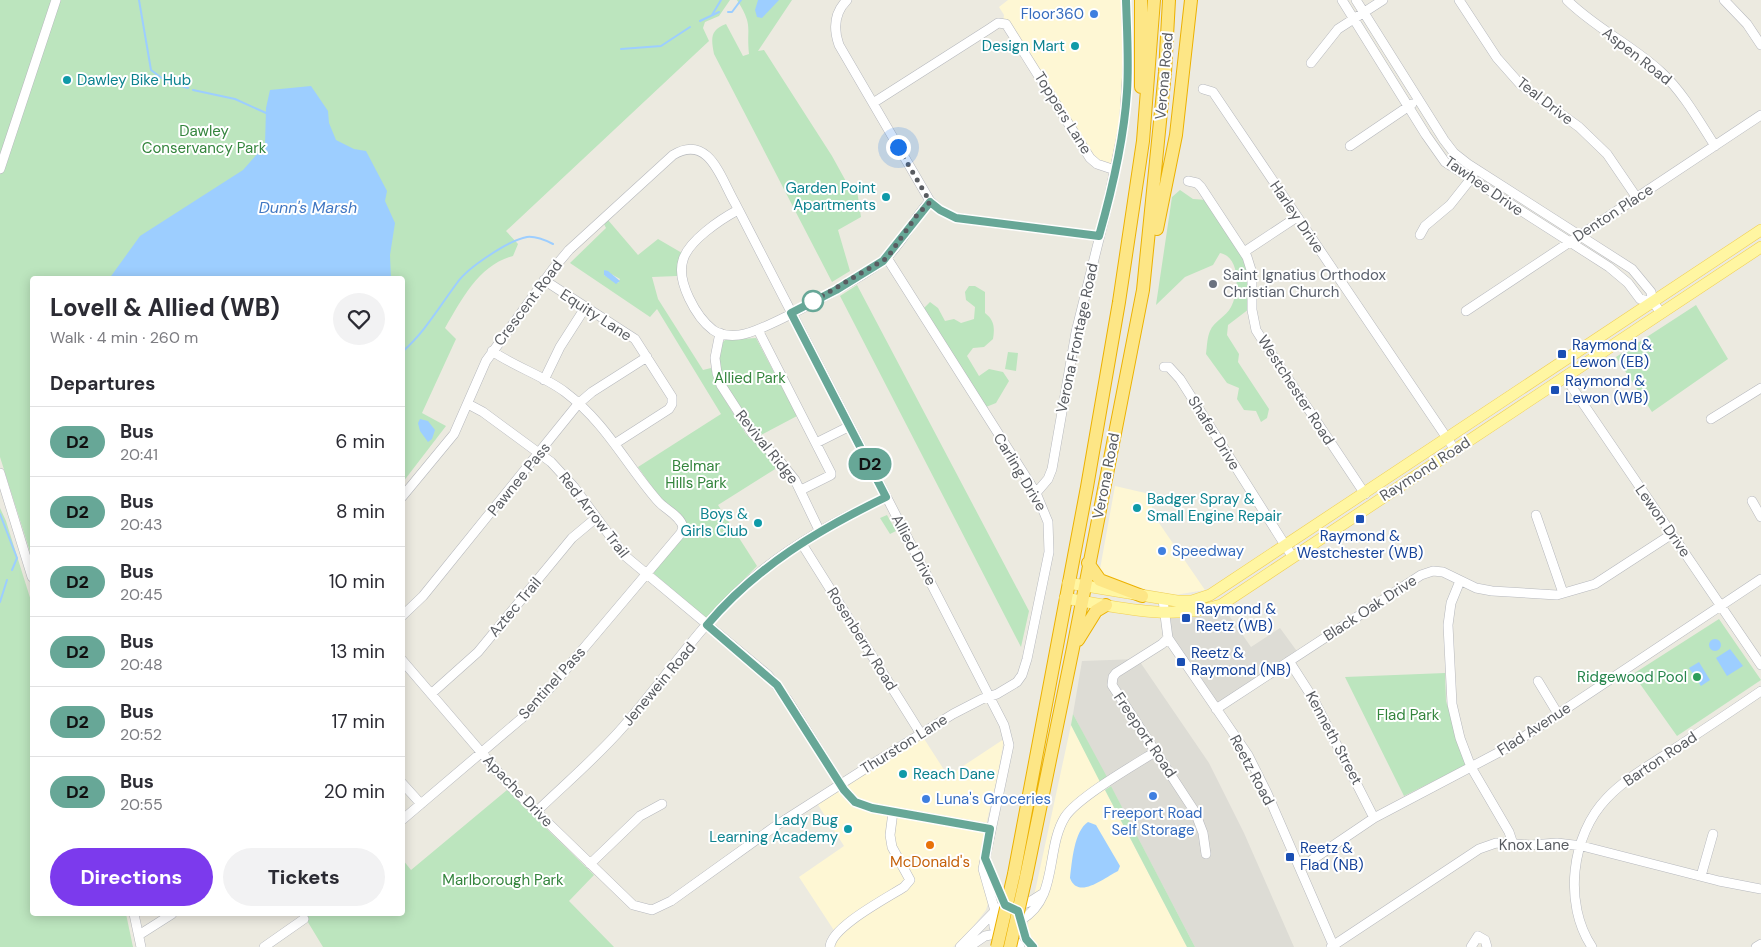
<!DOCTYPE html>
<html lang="en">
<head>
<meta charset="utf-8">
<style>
  :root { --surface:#fff; --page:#f2f2f3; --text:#2b2b33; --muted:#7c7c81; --line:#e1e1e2; --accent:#7c3aed }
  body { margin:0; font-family:"DM Sans",sans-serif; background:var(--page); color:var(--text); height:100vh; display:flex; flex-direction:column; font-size:19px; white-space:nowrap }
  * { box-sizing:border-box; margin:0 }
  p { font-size:16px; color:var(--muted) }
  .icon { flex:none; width:28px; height:28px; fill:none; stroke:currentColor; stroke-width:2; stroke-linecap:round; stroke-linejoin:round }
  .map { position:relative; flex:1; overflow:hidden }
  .details { position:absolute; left:30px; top:276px; width:375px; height:640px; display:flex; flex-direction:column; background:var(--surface); border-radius:5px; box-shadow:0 2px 12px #0003 }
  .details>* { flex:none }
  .badge { padding:0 10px; border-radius:16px; font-size:18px; line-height:32px }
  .you { position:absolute; width:25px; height:25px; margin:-12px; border:4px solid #fff; border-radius:50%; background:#1a73e8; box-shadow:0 0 0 8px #1a73e833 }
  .map>.badge { position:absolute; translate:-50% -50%; box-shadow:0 0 0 2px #fff }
  h2 { padding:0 20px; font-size:19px; line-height:45px }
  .round { display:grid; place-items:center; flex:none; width:52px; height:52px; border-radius:26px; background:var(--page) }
  .summary { display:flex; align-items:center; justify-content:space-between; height:85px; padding:0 20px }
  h1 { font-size:24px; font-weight:800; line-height:38px }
  .button { display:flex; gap:10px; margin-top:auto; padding:10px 20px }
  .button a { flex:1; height:58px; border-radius:30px; background:var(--accent); color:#fff; font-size:20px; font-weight:800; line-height:58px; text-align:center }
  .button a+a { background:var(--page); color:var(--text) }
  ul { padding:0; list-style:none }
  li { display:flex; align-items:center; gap:15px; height:70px; padding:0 20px; border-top:1px solid var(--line) }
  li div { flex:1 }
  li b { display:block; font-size:19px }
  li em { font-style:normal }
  li .badge { min-width:55px; font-weight:700; text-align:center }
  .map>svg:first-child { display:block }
</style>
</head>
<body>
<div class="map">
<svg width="1761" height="947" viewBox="0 0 1761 947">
  <rect width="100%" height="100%" fill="#eceae0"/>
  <path fill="#fef7d4" d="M 1008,0 L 1126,0 L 1128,45 L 1115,170 L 1097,164 L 1003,23 L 1004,15 L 999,7 Z
    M 1115,486 L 1154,495 L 1150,521 L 1159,523 L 1205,590 L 1175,595 L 1134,587 L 1104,578 L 1100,569 Z
    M 1071,725 L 1187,947 L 1023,947 Z
    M 921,734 L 948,776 L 1004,739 L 998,774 L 982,842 L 979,866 L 982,882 L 989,900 L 986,910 L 969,932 L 953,947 L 830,947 L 837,935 L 799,877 L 844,846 L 815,800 Z"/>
  <path fill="#dddcd5" d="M 1221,604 L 1251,647 L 1280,628 L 1299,654 L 1216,709 L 1176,648 L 1164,613 Z
    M 1138,659 L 1209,763 L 1244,833 L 1294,947 L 1195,947 L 1073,714 L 1082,661 Z"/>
  <path fill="#bce5be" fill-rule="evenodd" d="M 0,0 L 730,0 L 719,16 L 705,22 L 703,28 L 709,41 L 506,231 L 518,244 L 513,256 C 479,265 462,299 445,328 L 456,339 L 422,413 L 446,426 L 403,482 L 402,279 L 32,279 L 32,558 L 0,457 Z
    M 737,0 L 792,0 L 758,51 L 764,50 L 832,156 L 848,185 L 857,190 L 861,217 L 838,230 L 850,271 L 832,282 L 714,54 C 711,38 710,30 726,24 L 743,56 L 749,54 C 746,26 754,27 737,0 Z
    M 1180,190 L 1193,199 L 1207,200 L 1241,253 L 1248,275 L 1249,309 L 1228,325 L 1227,335 L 1239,354 L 1238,362 L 1269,409 L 1267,418 L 1261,422 L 1256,411 L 1244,410 L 1237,399 L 1239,388 L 1227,383 L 1206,354 C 1207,347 1207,338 1210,331 C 1214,321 1226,317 1231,307 C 1239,292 1241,257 1220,253 L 1213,265 L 1185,277 L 1156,305 L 1172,197 Z
    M 608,220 L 638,255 L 658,239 L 682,253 L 677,276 L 652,277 L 658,299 L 703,370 L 711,368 L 717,387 L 746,434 L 780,466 L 718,505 L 757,566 L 706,618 L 652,572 L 685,535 L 686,522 L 660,498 L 638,467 L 721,414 L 657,309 L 650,317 L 570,263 L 606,228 L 604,224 ZM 604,270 L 620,279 L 618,283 L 604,275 Z
    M 857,285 L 1029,611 L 1021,647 L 840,296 Z
    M 969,286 L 975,286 L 985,292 L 985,313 C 994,320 995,327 993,339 L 984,347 L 973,348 L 967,356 L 979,376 L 989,369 L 1003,372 L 1009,381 L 996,403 L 986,407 L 924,308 L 930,302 L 938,308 L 945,321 L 954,319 L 961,323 L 974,319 L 975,307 L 966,300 L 965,292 Z
    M 1696,305 L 1728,359 L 1652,412 L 1616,357 Z
    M 756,338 L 797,416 L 759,436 C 746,417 702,362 725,340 Z
    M 1008,352 L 1018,353 L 1016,371 L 1005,369 Z
    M 0,508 L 6,521 L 32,604 L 32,914 L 126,914 L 133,947 L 0,947 Z
    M 887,515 L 896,531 L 890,534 L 880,518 Z
    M 1719,619 L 1761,680 L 1677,736 L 1633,674 Z
    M 1445,673 L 1446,701 L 1466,765 L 1404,796 L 1345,677 Z
    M 1073,714 L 1107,777 L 1100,782 L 1071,725 Z
    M 1111,786 L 1195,947 L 1187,947 L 1105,790 Z
    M 507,790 L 594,875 L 569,901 L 614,947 L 323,947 L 303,914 L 402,914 L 403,860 L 411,870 Z"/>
  <path fill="#9dceff" d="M 758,0 L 779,0 L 762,18 L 757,17 L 755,10 Z
    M 311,86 L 328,111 L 329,123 L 336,140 L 354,149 L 366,151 L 387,191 L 385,201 L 395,223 L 390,255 L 391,279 L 109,279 L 140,236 L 243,170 L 265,145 L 266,108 L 270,90 Z
    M 604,270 L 608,271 L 620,281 L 616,284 L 604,275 Z
    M 420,419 L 428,421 L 435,430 L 432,439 L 428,442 L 420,431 L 418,423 Z
    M1709 645a6 6 0 1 1 12 0a6 6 0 1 1-12 0Z
    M 1730,649 L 1743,666 L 1727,676 L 1716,658 Z
    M 1699,662 L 1710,680 L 1701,686 L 1689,668 Z
    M 1088,822 L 1096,825 L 1120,866 L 1118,871 C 1104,878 1078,900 1070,878 C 1072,862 1074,831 1088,822 Z"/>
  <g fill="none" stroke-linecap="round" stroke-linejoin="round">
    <path stroke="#9dceff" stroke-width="2" d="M 139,0 L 151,70 L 167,82 L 188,88
      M 728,12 L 732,12 L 741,0
      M 712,15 L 721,0
      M 700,21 L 719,12
      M 621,49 L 661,46 L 690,27
      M 193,90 L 235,99 L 266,113
      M 402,352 C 425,332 439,307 457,283 C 467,268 509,240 527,237 C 536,236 545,240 553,244
      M 0,514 L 17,558 L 12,570
      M 32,549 L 32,547
      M 0,602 L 7,580"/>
    <defs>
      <path id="minor" d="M 847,0 C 834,13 833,28 839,45 L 930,201 L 940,210 L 956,218 L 1099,236
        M 1342,0 L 1426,135 L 1445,162 L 1609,267 L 1628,283 L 1640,299 L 1653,302
        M 1356,0 L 1444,140 L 1454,153 L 1468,164 L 1632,269 L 1651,292 L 1653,302 L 1661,313
        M 1459,0 L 1497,58 L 1520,84 L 1579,127 L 1607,154 L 1637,198
        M 1567,0 C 1595,28 1632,45 1661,72 C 1683,92 1699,121 1715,146
        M 1724,0 L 1747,24 L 1761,45
        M 1311,63 L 1338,29 L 1383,0
        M 1203,89 L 1213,92 L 1455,450
        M 873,103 L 989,29 L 998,23 L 1006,24 L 1090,158 L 1097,164 L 1115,170
        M 1350,146 L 1412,104
        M 0,169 L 56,0
        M 1188,181 L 1197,183 L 1201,187 L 1247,257 L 1252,273 L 1252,310 L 1256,330 L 1263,341 L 1365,494
        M 738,210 C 721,219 688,241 683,260 C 676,281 696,317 713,330 C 720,335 730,336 739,335 C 760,334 869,274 886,258 C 903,242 913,219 930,201
        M 1420,235 L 1425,226 L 1450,205 L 1473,176
        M 1244,252 L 1297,217
        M 544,280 L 635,339 L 672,397 L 672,404 L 669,409 L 616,443
        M 1466,311 L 1761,115
        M 758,330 L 831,473 L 831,475 L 801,490
        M 720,333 L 715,358 L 717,373 L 721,385 L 752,433 L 778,459 L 795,480 L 820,532
        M 1164,367 L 1169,367 L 1180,379 L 1292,556
        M 1565,377 L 1761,665
        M 544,380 L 560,347 L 585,308
        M 468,404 L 483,412 L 551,462 L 574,487 L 624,555 L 768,675 L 787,699 L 844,790 L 855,802 L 872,808 L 991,829
        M 1711,419 L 1761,388
        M 816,443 L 850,426
        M 0,473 L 32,577
        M 1036,493 L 1048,479 L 1052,469 L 1076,332 L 1107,207 L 1124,124 L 1128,62 L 1126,0
        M 402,497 L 454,434 L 486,361 L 553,269 L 569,250 L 673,155 C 709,133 721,179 735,203 L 1004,725 L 1009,745 L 983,869 L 995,911
        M 1752,501 L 1761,517
        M 1536,515 L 1563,593
        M 802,544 L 921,734
        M 1460,581 L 1451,603 L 1448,625 L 1452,704 L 1460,738 L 1471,767 L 1509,832 L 1513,844
        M 1163,600 L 1168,638 L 1248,755 L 1267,793 L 1334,947
        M 402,616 L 423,596 L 578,404 L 592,392 L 647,357
        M 1168,638 L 1162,644 L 1116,673 L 1113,677 L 1112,685 L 1195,812 L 1203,833 L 1206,854
        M 402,660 L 511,787 L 633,905 L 652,910 L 671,901 L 777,825 L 874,763 L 953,714 L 982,699 L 997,694 L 1017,682 L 1022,675 L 1027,659 L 1049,552 L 1048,522 L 1036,493 L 887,258
        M 1289,661 L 1314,700 L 1374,818
        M 1538,681 L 1558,714
        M 431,694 L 478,652 L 572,538 L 596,518
        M 1216,709 L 1421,575 L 1433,571 L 1443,572 L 1476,588 L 1492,591 L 1557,595 L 1595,584 L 1672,534
        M 402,783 L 421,804
        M 536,812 C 565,784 597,757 623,727 C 666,678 703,620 753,578 C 792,544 840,519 886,497
        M 402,820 L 522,718 L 551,687 L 681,533 L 683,527 C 680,515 664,509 657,500 C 625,463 606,423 565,392 C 544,376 515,367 492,351
        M 590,864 L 640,816 L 662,804
        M 987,864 L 1005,905
        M 1300,868 L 1374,818 L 1507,748 L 1761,579
        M 1701,876 L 1713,834
        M 1016,907 L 1031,901 L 1042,894
        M 134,914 L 141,947
        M 993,914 L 994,927 L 1004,934
        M 1021,920 C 1059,898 1045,849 1065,817 C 1077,798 1134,765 1155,752
        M 1020,925 L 1026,939 L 1033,947
        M 1010,934 L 1020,947
        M 139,935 L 172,914
        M 264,947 L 304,919
        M 830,947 C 831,927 887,898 904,887 L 910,880 L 892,847 L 890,835 L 893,812
        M 960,947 L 998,908
        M 969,947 L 985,936 L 1001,933
        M 1331,947 L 1479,849 L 1496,843 L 1531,845 L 1557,843 L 1582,846 L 1719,881 L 1761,889
        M 1471,947 L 1478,936 L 1485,940 L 1487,947
        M 1592,947 C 1563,904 1571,835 1607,798 C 1624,780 1645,768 1665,755 C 1697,734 1729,713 1761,691
        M 1756,947 L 1761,944"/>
      <path id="major" d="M 1068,583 L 1177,601 L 1192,601 L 1210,595 L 1761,230
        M 1065,598 C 1116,607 1171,621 1221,605 L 1761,247"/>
      <path id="highway" d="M 1141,87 L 1141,0
        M 1157,229 L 1176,135 L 1191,0
        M 1088,563 L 1100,580 L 1142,596
        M 1078,640 L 1096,611 L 1106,605
        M 1014,874 L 1087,487 L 1119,302 L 1143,141 L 1154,0
        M 1026,877 L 1073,648 L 1143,290 L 1165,72 L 1169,0"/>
    </defs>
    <use href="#minor" stroke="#b6b8bd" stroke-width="10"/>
    <use href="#major" stroke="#f1cf54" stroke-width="12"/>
    <use href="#highway" stroke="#ecb100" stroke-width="14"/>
    <use href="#minor" stroke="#fff" stroke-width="9"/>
    <use href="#major" stroke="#fff6a2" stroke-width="11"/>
    <use href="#highway" stroke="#fde686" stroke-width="12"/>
    <defs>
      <path id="highway-bridge" d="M 997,947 L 1014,874
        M 1010,947 L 1026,877"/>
    </defs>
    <use href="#highway-bridge" stroke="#ecb100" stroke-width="14" stroke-linecap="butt"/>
    <use href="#highway-bridge" stroke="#fde686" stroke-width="12"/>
  </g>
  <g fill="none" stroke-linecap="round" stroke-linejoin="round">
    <defs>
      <path id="line" d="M 1033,947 L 1026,939 L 1018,911 L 1005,905 L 985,858 L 990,829 L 872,808 L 855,802 L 844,790 L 777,685 L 707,625 C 757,566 818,530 886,497 L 791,313 L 836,290 L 883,261 L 930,202 L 940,210 L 956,218 L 1099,236 C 1112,190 1124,140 1127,92 C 1129,62 1127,31 1126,0"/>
    </defs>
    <use href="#line" stroke="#fff" stroke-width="11"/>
    <use href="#line" stroke="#67a797" stroke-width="8"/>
    <path stroke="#595c61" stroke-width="5" stroke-dasharray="0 9" d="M 813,301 L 810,303 L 887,258 L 917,215 L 930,202 L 898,147"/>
  </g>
  <g fill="#3f7fe0" stroke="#fff" stroke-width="2">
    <circle cx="1094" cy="14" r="5"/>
    <circle cx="1162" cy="551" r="5"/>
    <circle cx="1153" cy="796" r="5"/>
    <circle cx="926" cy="799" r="5"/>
  </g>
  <g fill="#0f9aa8" stroke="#fff" stroke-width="2">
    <circle cx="1075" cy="46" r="5"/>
    <circle cx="67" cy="80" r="5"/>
    <circle cx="886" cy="197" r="5"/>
    <circle cx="1137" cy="508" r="5"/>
    <circle cx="758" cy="523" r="5"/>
    <circle cx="903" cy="774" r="5"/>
    <circle cx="848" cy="829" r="5"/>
  </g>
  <circle fill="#6b7280" stroke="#fff" stroke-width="2" cx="1213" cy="284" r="5"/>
  <circle fill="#fff" stroke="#67a797" stroke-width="2.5" cx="813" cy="301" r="10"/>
  <g fill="#1a4fb4" stroke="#fff" stroke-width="2">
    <rect x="1557" y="349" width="10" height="10" rx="2.5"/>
    <rect x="1550" y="385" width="10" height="10" rx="2.5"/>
    <rect x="1355" y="514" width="10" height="10" rx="2.5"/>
    <rect x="1181" y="613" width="10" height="10" rx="2.5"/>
    <rect x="1176" y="657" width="10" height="10" rx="2.5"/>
    <rect x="1285" y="852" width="10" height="10" rx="2.5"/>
  </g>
  <circle fill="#2e9e5b" stroke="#fff" stroke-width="2" cx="1697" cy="677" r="5"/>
  <circle fill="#e8710a" stroke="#fff" stroke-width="2" cx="930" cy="845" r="5"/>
  <g text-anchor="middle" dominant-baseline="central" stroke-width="4" stroke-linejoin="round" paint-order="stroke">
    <g font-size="15" fill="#366cbe" stroke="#fff" text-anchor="start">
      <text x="1084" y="14" text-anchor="end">Floor360</text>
      <text x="1172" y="551">Speedway</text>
      <text x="936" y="799">Luna's Groceries</text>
      <text x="1153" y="813" text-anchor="middle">Freeport Road<tspan x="1153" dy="17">Self Storage</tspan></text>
    </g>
    <g font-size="15" fill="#0d838f" stroke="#fff" text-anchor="end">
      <text x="1065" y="46">Design Mart</text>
      <text x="77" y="80" text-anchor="start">Dawley Bike Hub</text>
      <text x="876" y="188">Garden Point<tspan x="876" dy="17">Apartments</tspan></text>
      <text x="1147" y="499" text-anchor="start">Badger Spray &amp;<tspan x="1147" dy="17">Small Engine Repair</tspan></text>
      <text x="748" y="514">Boys &amp;<tspan x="748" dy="17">Girls Club</tspan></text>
      <text x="913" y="774" text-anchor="start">Reach Dane</text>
      <text x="838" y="820">Lady Bug<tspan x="838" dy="17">Learning Academy</tspan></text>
    </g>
    <g font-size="15" fill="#595c61" stroke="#fff">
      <text transform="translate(1637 56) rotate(38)">Aspen Road</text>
      <text transform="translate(1164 76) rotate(-85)">Verona Road</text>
      <text transform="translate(1545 101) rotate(38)">Teal Drive</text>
      <text transform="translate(1063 113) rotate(58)">Toppers Lane</text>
      <text transform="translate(1484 186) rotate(35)">Tawhee Drive</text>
      <text transform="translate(1613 213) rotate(-33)">Denton Place</text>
      <text transform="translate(1297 217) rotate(56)">Harley Drive</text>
      <text transform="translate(528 303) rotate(-53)">Crescent Road</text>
      <text transform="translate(596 315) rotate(33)">Equity Lane</text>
      <text transform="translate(1077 338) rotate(-78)">Verona Frontage Road</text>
      <text transform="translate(1296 390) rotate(57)">Westchester Road</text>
      <text transform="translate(1214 433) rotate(58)">Shafer Drive</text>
      <text transform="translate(767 447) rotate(51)">Revival Ridge</text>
      <text transform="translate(1425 469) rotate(-33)">Raymond Road</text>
      <text transform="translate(1020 472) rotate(59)">Carling Drive</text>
      <text transform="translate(1106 476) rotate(-79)">Verona Road</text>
      <text transform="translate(519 479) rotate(-51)">Pawnee Pass</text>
      <text transform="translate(594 515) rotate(52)">Red Arrow Trail</text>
      <text transform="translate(1663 521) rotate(55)">Lewon Drive</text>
      <text transform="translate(914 550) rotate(62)">Allied Drive</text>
      <text transform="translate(515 607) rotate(-50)">Aztec Trail</text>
      <text transform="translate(1370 608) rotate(-33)">Black Oak Drive</text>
      <text transform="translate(862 639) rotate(58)">Rosenberry Road</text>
      <text transform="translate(552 683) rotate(-48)">Sentinel Pass</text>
      <text transform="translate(659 684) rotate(-50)">Jenewein Road</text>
      <text transform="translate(1534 729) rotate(-33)">Flad Avenue</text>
      <text transform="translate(1145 735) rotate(56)">Freeport Road</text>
      <text transform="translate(1334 738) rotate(62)">Kenneth Street</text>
      <text transform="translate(904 744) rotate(-32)">Thurston Lane</text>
      <text transform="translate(1660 759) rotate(-34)">Barton Road</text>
      <text transform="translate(1252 770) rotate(62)">Reetz Road</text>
      <text transform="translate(518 791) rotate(46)">Apache Drive</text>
      <text x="1534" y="845">Knox Lane</text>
    </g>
    <g font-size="15" fill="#34853d" stroke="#fff">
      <text x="204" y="131">Dawley<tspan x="204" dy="17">Conservancy Park</tspan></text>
      <text x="750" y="378">Allied Park</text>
      <text x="696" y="466">Belmar<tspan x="696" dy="17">Hills Park</tspan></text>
      <text x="1408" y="715">Flad Park</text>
      <text x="503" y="880">Marlborough Park</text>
    </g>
    <g font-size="15" fill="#5b616d" stroke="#fff" text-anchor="start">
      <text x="1223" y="275">Saint Ignatius Orthodox<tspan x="1223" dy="17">Christian Church</tspan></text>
    </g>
    <g font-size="15" fill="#164399" stroke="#fff" text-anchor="start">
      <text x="1572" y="345">Raymond &amp;<tspan x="1572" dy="17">Lewon (EB)</tspan></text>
      <text x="1565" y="381">Raymond &amp;<tspan x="1565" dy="17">Lewon (WB)</tspan></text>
      <text x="1360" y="536" text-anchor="middle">Raymond &amp;<tspan x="1360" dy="17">Westchester (WB)</tspan></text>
      <text x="1196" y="609">Raymond &amp;<tspan x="1196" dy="17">Reetz (WB)</tspan></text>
      <text x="1191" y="653">Reetz &amp;<tspan x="1191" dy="17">Raymond (NB)</tspan></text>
      <text x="1300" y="848">Reetz &amp;<tspan x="1300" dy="17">Flad (NB)</tspan></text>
    </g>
    <g font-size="15" fill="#27864d" stroke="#fff" text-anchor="end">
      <text x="1687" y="677">Ridgewood Pool</text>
    </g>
    <g font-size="15" fill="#c56008" stroke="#fff">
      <text x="930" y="862">McDonald's</text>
    </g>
    <g font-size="16" font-style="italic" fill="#4077c2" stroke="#fff">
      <text x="308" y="207">Dunn's Marsh</text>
    </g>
  </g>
</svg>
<div class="you" style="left:898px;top:147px"></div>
<b class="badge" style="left:870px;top:464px;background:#67a797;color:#111">D2</b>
<section class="details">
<div class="summary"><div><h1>Lovell &amp; Allied (WB)</h1><p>Walk · 4 min · 260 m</p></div><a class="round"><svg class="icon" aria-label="heart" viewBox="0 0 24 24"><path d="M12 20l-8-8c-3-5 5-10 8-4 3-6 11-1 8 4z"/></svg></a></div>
<h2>Departures</h2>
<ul>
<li><span class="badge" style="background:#67a797;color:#111">D2</span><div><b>Bus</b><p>20:41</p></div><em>6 min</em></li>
<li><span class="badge" style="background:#67a797;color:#111">D2</span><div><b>Bus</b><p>20:43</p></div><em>8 min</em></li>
<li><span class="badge" style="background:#67a797;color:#111">D2</span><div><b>Bus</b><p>20:45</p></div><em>10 min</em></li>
<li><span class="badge" style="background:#67a797;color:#111">D2</span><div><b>Bus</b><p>20:48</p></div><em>13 min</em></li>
<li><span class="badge" style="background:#67a797;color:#111">D2</span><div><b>Bus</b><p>20:52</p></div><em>17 min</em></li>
<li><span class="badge" style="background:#67a797;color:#111">D2</span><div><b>Bus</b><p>20:55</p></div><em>20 min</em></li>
</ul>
<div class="button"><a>Directions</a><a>Tickets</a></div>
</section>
</div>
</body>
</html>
